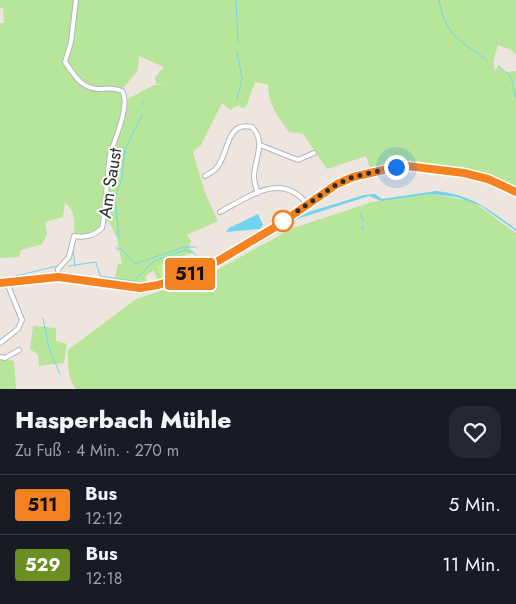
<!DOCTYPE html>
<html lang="de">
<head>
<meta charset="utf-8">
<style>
  :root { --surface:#171b24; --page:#242831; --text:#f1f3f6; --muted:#9ea1a6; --line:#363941 }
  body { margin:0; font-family:Jost,sans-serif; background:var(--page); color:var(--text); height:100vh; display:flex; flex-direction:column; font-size:19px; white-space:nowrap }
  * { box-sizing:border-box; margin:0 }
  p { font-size:16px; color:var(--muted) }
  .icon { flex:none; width:28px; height:28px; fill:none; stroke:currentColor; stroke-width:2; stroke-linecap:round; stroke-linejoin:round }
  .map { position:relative; height:389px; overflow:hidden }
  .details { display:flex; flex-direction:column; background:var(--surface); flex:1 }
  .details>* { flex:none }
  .badge { padding:0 10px; border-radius:4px; font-size:18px; line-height:32px }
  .you { position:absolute; width:25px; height:25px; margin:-12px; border:4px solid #fff; border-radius:50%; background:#1a73e8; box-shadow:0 0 0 8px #1a73e833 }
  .map>.badge { position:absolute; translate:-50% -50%; box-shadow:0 0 0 2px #fff }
  .round { display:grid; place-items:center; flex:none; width:52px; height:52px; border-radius:15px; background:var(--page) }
  .summary { display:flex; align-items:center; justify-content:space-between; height:85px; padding:0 15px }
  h1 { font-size:24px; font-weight:800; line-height:38px }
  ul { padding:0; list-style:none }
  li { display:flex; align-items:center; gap:15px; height:60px; padding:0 15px; border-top:1px solid var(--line) }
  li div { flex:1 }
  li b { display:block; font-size:19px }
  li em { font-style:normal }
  li .badge { min-width:55px; font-weight:700; text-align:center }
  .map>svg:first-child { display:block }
</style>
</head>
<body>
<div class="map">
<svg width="516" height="389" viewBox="0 0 516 389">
  <rect width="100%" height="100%" fill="#eee6de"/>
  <path fill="#b7e59a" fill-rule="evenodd" d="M 0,0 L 516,0 L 516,55 L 511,50 L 498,45 C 495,54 492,63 495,71 L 498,65 L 505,72 L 516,71 L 516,190 L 468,172 L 407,164 L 370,169 L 366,156 L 327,169 L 303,134 L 289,132 C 278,117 268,104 268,85 L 255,82 L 246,107 L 241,108 L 239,105 L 230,110 L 222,103 L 201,145 L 193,152 L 205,193 L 218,221 L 187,235 L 191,241 L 189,247 L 193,253 L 184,255 L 191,271 L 152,284 L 158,281 L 154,270 L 146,276 L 147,285 L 114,281 L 118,264 L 122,264 L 117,238 L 109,222 L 108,221 C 99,232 88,238 74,236 C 74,222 76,212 65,203 L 63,217 L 45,222 L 47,234 L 42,244 L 21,250 L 19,257 L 0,258 L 0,23 L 4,23 L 3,8 L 0,8 ZM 139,56 L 164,67 L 155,77 L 156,84 L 170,84 L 154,85 L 124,101 L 121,91 L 138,70 Z
    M 431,194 L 472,201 L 516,233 L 516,389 L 76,389 C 67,377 68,365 68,350 L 136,299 L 204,277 L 293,228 L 372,202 Z
    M 33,326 L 56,328 L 56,341 L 67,344 L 64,363 L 39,366 L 38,355 L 30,349 Z
    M 0,358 L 14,361 L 16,389 L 0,389 Z"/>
  <path fill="#cbec96" d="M 181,256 L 185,268 L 161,277 L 156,266 Z"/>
  <path fill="#70d4f0" d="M 436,191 C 472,195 488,209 516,229 L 516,231 L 481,206 L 457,197 L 431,194 L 381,201 L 369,196 L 300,218 L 281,227 L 291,220 L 309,212 L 364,195 L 375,194 L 382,199 Z
    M 258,214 L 263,225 L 260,229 L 226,232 L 229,228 Z"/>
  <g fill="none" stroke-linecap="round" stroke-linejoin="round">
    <path stroke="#70d4f0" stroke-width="1" d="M 236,0 L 238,42
      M 439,0 C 445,37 462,41 488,61
      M 237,51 L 242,79 L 237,99
      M 499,66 L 511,77 L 516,98
      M 143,105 L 143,102
      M 360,214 L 363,221
      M 362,229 L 363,226
      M 119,238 L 115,197 L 122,179 L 125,149 L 142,115
      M 117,247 L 117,250 L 120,248 L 135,264 L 184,247 L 196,247
      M 73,249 L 75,266
      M 69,266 L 96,262 L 100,276 L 134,281 L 154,261 L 185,250 L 193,252 L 202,262
      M 12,277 L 57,266
      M 43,318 L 49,348 L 60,374"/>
    <defs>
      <path id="minor" d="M 260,145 L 298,160 L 314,153
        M 205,176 C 210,173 215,171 218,166 C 229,152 226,121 252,127 C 267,142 254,160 254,177 C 254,182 256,188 258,193
        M 220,212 C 249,197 281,171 307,204
        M 58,277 L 58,269 L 69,257 L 74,236 C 83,238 94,236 102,228 C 104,225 108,165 110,155 C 114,140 131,105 122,91 C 115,88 109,88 102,89 C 82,90 75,76 65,62 L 71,42 L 76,0
        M 0,343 L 18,329 L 22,320 L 7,283
        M 0,357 L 5,358 L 19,350"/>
      <path id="major" d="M 0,283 L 58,277 L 140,288 L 158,285 L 194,273 L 219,261 L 277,226 L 337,184 L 353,177 L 396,167 L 407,166 L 464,173 L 488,179 L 516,192"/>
    </defs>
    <use href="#minor" stroke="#b2b5bf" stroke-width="6"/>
    <use href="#major" stroke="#c8c8c8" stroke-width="7"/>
    <use href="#minor" stroke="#fff" stroke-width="4"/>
    <use href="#major" stroke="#f3c95e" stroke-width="4.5"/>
  </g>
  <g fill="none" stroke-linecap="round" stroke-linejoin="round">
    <defs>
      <path id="line" d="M 0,283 L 58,277 L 140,288 L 158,285 L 194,273 L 218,261 L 277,226 L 337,184 L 353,177 L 396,167 L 407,166 L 464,173 L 488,179 L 516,192"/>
    </defs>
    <use href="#line" stroke="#fff" stroke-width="11"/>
    <use href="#line" stroke="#f58220" stroke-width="8"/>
    <path stroke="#2c2c2c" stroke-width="5" stroke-dasharray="0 9" d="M 283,221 L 337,184 L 353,177 L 396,167"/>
  </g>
  <circle fill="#fff" stroke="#f58220" stroke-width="2.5" cx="283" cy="221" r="10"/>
  <g text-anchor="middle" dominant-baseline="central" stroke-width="4" stroke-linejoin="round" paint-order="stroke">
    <g font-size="18" fill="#2c2c2c" stroke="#fff">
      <text transform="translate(110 183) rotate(-81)">Am Saust</text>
    </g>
  </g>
</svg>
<div class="you" style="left:396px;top:167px"></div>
<b class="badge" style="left:190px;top:274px;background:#f58220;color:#111">511</b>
</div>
<section class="details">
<div class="summary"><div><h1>Hasperbach Mühle</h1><p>Zu Fuß · 4 Min. · 270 m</p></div><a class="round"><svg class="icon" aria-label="heart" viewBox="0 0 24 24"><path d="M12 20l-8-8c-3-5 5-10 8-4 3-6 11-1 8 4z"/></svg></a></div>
<ul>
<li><span class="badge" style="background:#f58220;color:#111">511</span><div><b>Bus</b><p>12:12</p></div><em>5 Min.</em></li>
<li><span class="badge" style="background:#6b8e23;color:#fff">529</span><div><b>Bus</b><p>12:18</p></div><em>11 Min.</em></li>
</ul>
</section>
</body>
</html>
